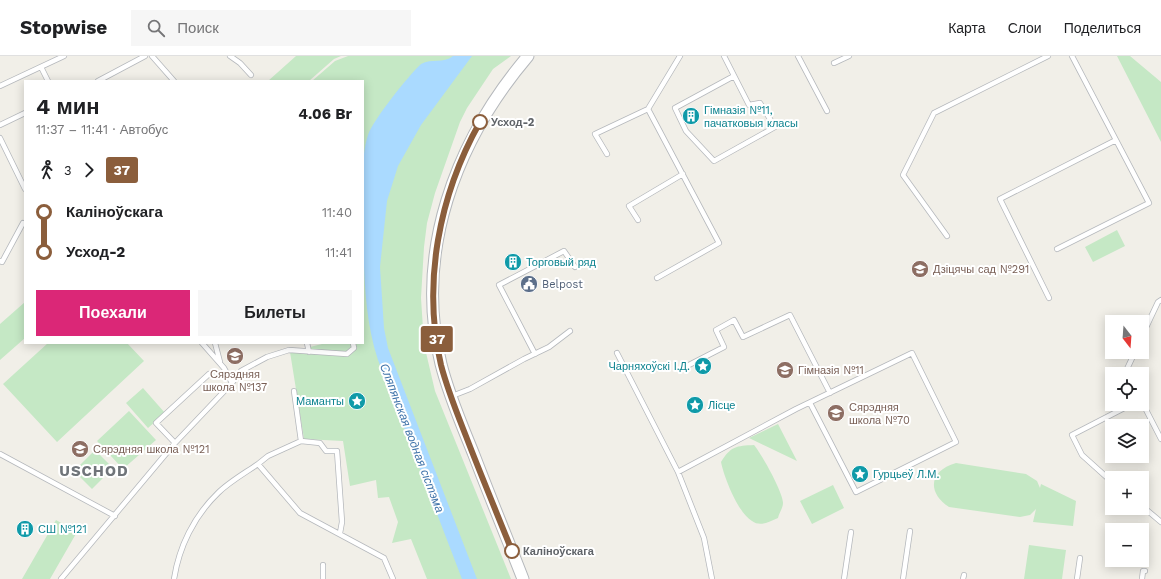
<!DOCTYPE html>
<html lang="ru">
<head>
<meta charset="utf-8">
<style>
  :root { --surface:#fff; --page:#f6f6f6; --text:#202124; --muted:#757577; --line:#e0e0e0; --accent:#db2777 }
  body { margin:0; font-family:"Work Sans",sans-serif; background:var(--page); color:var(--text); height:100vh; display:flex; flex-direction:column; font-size:15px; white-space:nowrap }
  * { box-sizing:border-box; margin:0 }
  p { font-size:13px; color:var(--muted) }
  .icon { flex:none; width:22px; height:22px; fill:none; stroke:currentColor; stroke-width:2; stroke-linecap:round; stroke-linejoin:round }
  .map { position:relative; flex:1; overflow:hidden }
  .drawer { position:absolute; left:24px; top:24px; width:340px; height:264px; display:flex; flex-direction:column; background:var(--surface); border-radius:0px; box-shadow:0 2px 10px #0003 }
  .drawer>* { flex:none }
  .badge { padding:0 8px; border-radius:3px; font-size:14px; line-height:26px }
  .needle { width:26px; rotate:163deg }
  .controls { position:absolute; left:1105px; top:259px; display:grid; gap:8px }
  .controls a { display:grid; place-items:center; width:44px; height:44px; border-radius:0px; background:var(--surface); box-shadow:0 2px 10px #0003; font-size:20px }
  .map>.badge { position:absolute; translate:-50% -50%; box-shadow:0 0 0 2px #fff }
  .legs { display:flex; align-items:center; gap:6px; height:44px; padding:0 12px; font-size:13px }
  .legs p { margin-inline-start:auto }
  .headline { display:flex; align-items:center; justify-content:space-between; height:68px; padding:0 12px }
  h1 { font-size:22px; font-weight:700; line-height:30px }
  .primary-button { display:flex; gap:8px; margin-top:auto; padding:8px 12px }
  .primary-button a { flex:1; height:46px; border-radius:0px; background:var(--accent); color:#fff; font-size:16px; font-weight:700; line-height:46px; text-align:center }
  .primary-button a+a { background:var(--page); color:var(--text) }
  ul { padding:0 12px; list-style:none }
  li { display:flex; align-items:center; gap:14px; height:40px; font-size:15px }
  li i { display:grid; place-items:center; width:6px; height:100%; margin:0 5px; background:currentColor }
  li i::after { content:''; width:10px; height:10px; margin:-5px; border:3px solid; border-radius:50%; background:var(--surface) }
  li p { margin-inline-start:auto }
  li:first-child i { background:linear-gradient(#0000 50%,currentColor 0) }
  li:last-child i { background:linear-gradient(currentColor 50%,#0000 0) }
  header { display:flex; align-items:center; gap:24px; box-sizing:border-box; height:56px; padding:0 20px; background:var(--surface); border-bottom:1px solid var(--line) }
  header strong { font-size:19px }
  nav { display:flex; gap:22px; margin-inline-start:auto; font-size:14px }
  .search { width:280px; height:36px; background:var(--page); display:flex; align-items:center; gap:10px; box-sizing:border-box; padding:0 14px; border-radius:0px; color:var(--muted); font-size:15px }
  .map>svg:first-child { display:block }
</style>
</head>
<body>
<header>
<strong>Stopwise</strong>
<div class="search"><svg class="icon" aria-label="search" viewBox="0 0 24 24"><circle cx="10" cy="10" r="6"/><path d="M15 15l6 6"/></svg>Поиск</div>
<nav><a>Карта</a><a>Слои</a><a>Поделиться</a></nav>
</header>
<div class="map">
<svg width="1161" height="523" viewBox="0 0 1161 523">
  <rect width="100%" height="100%" fill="#f1efe8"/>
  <path fill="#c5e8c5" d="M 296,0 L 341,0 L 334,3 L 309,25 L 268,25 Z
    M 348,0 L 511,0 L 493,13 L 467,52 L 460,66 L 435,137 L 427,167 L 424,191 L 421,242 L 424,288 L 435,335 L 511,523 L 427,523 L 411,483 L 392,487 L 398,466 L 389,441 L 378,442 L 376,424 L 350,430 L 343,385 L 304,383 L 290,296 L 326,287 L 363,287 L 363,25 L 312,25 L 335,5 Z
    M 1117,0 L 1130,0 L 1161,26 L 1161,86 Z
    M 1117,174 L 1125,190 L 1093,206 L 1085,191 Z
    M 25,246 L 25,282 L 0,304 L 0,268 Z
    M 48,287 L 127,287 L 144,305 L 57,386 L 3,328 Z
    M 143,332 L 165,357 L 148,372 L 126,347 Z
    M 129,355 L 156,384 L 123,413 L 97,385 Z
    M 778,368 L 797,405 L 749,382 Z
    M 754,389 C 761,397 783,436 783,447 C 783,452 779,457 778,462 C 769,466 760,471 752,465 C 738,457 724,421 721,406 C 731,390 736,390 754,389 Z
    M 95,394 L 113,412 L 92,433 L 74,415 Z
    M 956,407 L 1026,418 L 1037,425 L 1040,432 L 1041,428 L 1076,445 L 1073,470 L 1033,466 L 1036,453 L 1030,459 L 1020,461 L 949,451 C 926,436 930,414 956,407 Z
    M 833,429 L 844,452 L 812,468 L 800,445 Z
    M 56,464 L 77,476 L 50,523 L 22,523 Z
    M 1029,489 L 1066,494 L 1062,523 L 1024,523 Z"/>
  <path fill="#aadaff" d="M 453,0 L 472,0 L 421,69 L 398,110 L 387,145 L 380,211 L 384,272 L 388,292 L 477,523 L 462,523 L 378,304 C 362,255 364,202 363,151 C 363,128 361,100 368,79 C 373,64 409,19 421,8 C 432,2 443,8 453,0 Z"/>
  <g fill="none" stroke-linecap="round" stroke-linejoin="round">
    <defs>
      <path id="service" d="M 152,0 L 174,25
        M 230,0 L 240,7 L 251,19
        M 724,0 L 749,49 L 760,47 L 775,71 L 714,105 L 686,75 L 675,52 L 734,20
        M 798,0 L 827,55
        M 834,7 L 849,0
        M 41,11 L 48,25
        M 98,25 L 145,0
        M 0,30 L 64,0
        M 648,53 L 719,187 L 657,222
        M 0,69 L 25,57
        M 0,82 L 25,133
        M 607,98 L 595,78 L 648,53 L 680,0
        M 638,164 L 629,150 L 683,118
        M 947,180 L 903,119 L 934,57 L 1048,0
        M 1057,193 L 1149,147 L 1072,0
        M 0,205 L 2,206 L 23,167
        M 1049,242 L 1000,143 L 1116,84
        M 1142,280 L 1158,246 L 1161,244
        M 202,287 L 224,312 L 232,327
        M 215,287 L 220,306
        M 307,287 L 309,296
        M 617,297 L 678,416 L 704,482 L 712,523
        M 535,298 L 499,229 L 564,195 L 575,211
        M 687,310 L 724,291 L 716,274 L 734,264 L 743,281 L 790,259 L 830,337
        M 1128,318 L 1126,315 L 1135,296
        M 452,340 L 470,333 L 524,303 L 549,291 L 570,275
        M 1142,346 L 1161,383
        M 301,385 L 320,387 L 326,395 L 337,395 L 342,466 L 340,477
        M 175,387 L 156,367 L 209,318
        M 0,398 L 115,460
        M 258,408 L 268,400 L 301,385 L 294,335
        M 678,416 L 796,353 L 912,297 L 956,386 L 856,436 L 810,347
        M 1112,426 L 1082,399 L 1072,379 L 1132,348
        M 1142,450 L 1161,466
        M 61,523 L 175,387 L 232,327 L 241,315 L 267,301 L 289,294 L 347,298 L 354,292 L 353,287
        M 174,523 C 179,491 194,460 218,437 C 229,426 245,417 258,408 L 300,457 L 384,502 L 393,523
        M 323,523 L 323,509
        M 844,523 L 851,476
        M 903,523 L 910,475
        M 963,523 L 964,519
        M 1077,523 L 1080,502
        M 1142,523 L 1143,515 L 1145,515"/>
      <path id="tertiary" d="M 523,523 C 507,482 490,441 474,399 C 462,369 449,340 441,308 C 414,196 455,86 528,0"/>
    </defs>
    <use href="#service" stroke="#b5b8bc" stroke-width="6"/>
    <use href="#tertiary" stroke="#b5b8bc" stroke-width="13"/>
    <use href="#service" stroke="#fff" stroke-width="4.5"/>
    <use href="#tertiary" stroke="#fff" stroke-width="11"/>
  </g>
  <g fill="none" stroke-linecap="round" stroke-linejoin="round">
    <defs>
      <path id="line-1" d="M 480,66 C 439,139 422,227 441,309 C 448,336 459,362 469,388 C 483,424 498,460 512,495"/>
    </defs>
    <use href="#line-1" stroke="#fff" stroke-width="9"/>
    <use href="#line-1" stroke="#8b5e3c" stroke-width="6"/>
  </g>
  <defs>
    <symbol id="building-disc" viewBox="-11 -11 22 22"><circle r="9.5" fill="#0f9aa8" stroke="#fff"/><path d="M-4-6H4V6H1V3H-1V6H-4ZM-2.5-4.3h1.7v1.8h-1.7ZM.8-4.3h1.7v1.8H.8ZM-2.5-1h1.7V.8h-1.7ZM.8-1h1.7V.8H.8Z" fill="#fff"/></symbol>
    <symbol id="school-disc" viewBox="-11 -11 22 22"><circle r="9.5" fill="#8d6e63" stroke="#fff"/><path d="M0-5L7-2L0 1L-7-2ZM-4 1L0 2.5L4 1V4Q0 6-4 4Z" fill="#fff"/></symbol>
    <symbol id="civic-disc" viewBox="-11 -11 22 22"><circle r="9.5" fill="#5c6f8a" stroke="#fff"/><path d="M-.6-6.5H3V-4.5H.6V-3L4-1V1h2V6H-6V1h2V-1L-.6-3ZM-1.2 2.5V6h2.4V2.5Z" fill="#fff"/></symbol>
    <symbol id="sight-disc" viewBox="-11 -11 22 22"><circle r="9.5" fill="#0f9aa8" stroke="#fff"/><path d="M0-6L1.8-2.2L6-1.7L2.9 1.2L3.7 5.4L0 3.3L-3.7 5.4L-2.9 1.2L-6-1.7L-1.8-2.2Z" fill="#fff"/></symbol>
  </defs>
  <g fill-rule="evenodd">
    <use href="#building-disc" x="681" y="50" width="20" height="20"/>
    <use href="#building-disc" x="503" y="196" width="20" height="20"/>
    <use href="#school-disc" x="910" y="203" width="20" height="20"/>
    <use href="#civic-disc" x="519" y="218" width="20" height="20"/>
    <use href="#school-disc" x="225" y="290" width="20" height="20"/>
    <use href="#sight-disc" x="693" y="300" width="20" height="20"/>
    <use href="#school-disc" x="775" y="304" width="20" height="20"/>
    <use href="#sight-disc" x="347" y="335" width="20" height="20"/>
    <use href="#sight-disc" x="685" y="339" width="20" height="20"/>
    <use href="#school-disc" x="826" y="347" width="20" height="20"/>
    <use href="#school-disc" x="70" y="383" width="20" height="20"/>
    <use href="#sight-disc" x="850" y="408" width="20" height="20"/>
    <use href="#building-disc" x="15" y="463" width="20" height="20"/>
  </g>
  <g fill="#fff" stroke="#8b5e3c" stroke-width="2">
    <circle cx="480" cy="66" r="7"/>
    <circle cx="512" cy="495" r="7"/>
  </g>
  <g text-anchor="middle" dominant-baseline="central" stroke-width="4" stroke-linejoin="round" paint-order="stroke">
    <g font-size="11" fill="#0d838f" stroke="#fff" text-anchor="start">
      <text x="704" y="54">Гімназія №11,<tspan x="704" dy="13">пачатковыя класы</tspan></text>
      <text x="526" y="206">Торговый ряд</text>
      <text x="690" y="310" text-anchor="end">Чарняхоўскі І.Д.</text>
      <text x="344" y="345" text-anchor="end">Маманты</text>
      <text x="708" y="349">Лісце</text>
      <text x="873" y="418">Гурцьеў Л.М.</text>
      <text x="38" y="473">СШ №121</text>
    </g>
    <g font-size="11" font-weight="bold" fill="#5f6368" stroke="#fff" text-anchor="start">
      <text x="491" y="66">Усход-2</text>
      <text x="523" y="495">Каліноўскага</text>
    </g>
    <g font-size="11" fill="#785e54" stroke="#fff" text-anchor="start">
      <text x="933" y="213">Дзіцячы сад №291</text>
      <text x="798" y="314">Гімназія №11</text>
      <text x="235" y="318" text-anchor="middle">Сярэдняя<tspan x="235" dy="13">школа №137</tspan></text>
      <text x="849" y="351">Сярэдняя<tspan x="849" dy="13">школа №70</tspan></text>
      <text x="93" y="393">Сярэдняя школа №121</text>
    </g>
    <g font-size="11" fill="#4e5e75" stroke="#fff" text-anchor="start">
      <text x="542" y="228">Belpost</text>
    </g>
    <g font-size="12" font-style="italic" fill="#4174aa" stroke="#fff">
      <text transform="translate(412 382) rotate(69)">Сляпянская водная сістэма</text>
    </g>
    <g font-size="15" font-weight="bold" letter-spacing="1" fill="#70757a" stroke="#fff">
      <text x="94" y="415">USCHOD</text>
    </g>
  </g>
</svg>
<div class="controls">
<a><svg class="needle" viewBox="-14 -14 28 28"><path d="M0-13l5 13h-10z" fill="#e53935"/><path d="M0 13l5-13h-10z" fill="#757577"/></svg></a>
<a><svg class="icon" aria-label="locate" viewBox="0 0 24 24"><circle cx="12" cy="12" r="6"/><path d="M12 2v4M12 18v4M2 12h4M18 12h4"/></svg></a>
<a><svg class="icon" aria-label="layers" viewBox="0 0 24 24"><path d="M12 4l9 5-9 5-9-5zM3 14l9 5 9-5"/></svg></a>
<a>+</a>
<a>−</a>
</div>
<b class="badge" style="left:437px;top:283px;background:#8b5e3c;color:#fff">37</b>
<section class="drawer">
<div class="headline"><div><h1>4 мин</h1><p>11:37 – 11:41 · Автобус</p></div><b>4.06 Br</b></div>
<div class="legs"><svg class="icon" aria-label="walk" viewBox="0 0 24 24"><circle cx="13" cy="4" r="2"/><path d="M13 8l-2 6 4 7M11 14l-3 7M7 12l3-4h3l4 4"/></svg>3<svg class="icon" aria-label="forward" viewBox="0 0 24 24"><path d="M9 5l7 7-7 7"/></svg><b class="badge" style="background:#8b5e3c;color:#fff">37</b></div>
<ul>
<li><i style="color:#8b5e3c"></i><b>Каліноўскага</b><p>11:40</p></li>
<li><i style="color:#8b5e3c"></i><b>Усход-2</b><p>11:41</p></li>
</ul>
<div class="primary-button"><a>Поехали</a><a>Билеты</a></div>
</section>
</div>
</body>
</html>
